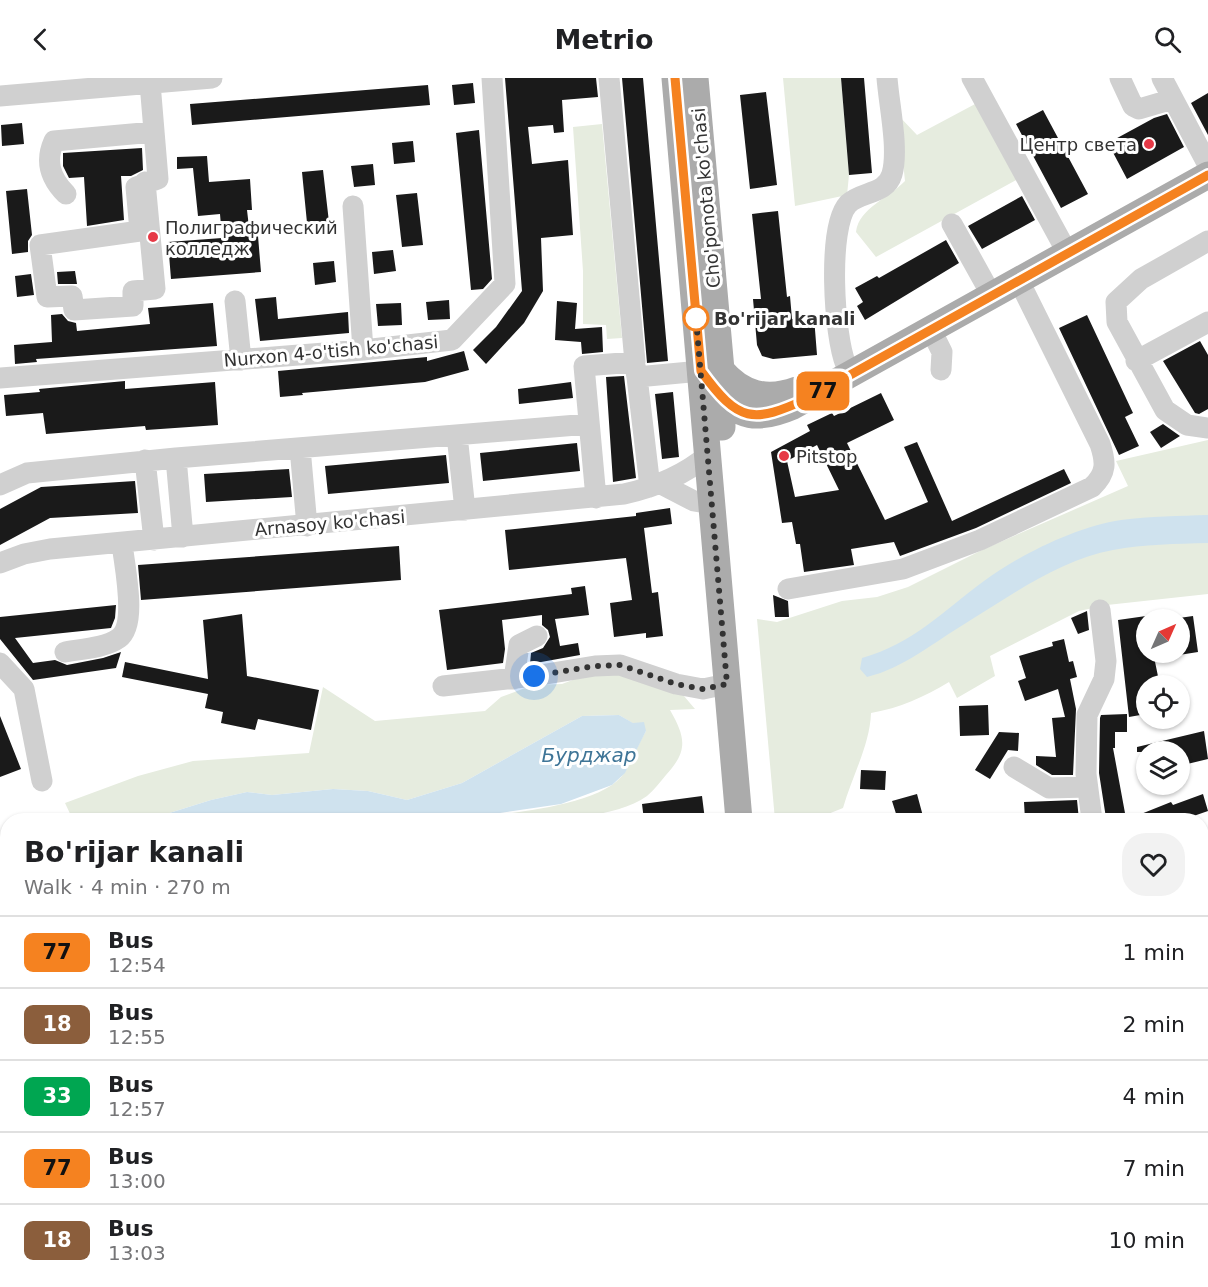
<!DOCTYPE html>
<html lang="en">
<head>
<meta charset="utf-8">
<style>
  :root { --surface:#fff; --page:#f2f2f2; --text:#202124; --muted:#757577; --line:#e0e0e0 }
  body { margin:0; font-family:"DejaVu Sans",sans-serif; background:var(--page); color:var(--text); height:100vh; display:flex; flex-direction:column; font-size:22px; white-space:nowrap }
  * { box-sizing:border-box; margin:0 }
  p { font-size:20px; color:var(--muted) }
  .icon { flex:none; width:33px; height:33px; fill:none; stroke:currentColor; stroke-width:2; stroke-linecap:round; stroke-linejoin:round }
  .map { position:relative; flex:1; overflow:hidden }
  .drawer { position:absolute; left:0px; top:735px; width:1209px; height:474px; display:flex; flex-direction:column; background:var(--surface); border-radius:24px 24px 0 0; box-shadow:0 2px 4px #0004 }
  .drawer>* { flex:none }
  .badge { padding:0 12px; border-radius:9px; font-size:21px; line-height:39px }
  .needle { width:39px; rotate:45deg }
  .buttons { position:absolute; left:1136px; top:531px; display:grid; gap:12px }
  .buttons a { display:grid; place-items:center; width:54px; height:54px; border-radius:50%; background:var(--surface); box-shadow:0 2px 4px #0004; font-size:30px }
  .you { position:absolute; width:30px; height:30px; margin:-15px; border:4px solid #fff; border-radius:50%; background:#1a73e8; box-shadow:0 0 0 9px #1a73e833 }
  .map>.badge { position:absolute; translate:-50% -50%; box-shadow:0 0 0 3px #fff }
  .round { display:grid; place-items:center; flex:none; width:63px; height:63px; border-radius:24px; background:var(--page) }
  .headline { display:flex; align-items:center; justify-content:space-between; height:102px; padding:0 24px }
  h1 { font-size:28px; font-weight:800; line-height:45px }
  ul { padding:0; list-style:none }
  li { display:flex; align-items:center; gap:18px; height:72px; padding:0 24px; border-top:2px solid var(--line) }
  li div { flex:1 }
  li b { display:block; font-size:22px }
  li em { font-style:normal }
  li .badge { min-width:66px; font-weight:700; text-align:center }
  header { display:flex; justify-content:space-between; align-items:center; height:78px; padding:0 24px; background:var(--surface); font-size:27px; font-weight:800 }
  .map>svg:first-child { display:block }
</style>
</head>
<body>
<header><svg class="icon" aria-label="back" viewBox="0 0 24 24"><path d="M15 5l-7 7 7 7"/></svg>Metrio<svg class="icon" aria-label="search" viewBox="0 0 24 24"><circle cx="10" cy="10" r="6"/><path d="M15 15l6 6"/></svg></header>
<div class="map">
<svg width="1208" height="1209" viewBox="0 0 1208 1209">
  <rect width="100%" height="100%" fill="#fff"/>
  <path fill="#e6ecdf" d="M 783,0 L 841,0 L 849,97 L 847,117 L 795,128 Z
    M 977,25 L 1018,101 L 876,179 L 856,154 C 859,130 889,120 905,103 L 898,37 L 917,57 Z
    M 602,46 L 622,260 L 607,261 L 606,247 L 583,246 L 583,193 L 573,49 Z
    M 1208,362 L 1208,516 L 1107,527 L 1079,533 L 990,578 L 995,598 L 957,620 L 949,604 C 924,619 900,630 871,635 C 870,667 852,698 843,730 L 818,740 L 775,742 L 757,541 L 777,544 L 842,523 L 877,519 L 908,509 L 982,472 L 1128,408 L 1116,383 Z
    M 619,592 L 678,611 L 695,631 L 670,632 C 686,660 688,673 666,697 C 660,704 654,712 647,718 C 611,744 532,742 489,742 L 485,739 C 520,733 604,727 625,694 C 633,681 638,666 646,653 L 619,637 L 582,638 L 462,705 L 407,722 L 368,713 L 333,711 L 272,717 L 247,714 L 211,722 L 147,742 L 73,742 L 65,725 L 138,698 L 193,683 L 309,675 L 323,609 L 375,643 L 485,633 L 501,619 L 533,607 L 562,606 L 594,594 Z"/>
  <path fill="#cfe2ee" d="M 1208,437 L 1208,465 C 1176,466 1144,466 1113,472 C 1060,482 1011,517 966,545 C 934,564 904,590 867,599 L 860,591 L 862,580 C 914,565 942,534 984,503 C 1019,477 1078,448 1121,442 C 1150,438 1179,438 1208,437 Z
    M 619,637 L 633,645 L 644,644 L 646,653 L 625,695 L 612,707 L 561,726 L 453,742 L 147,742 L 211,722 L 247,714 L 272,717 L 333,711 L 368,713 L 407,722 L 462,705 L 582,638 Z
    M 7,811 L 7,860 L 0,863 L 0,815 Z"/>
  <path fill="#1a1a1a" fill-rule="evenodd" d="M 505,0 L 596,0 L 598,19 L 562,22 L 564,54 L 554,55 L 553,47 L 528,49 L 532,86 L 568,82 L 573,157 L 541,160 L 543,213 L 524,245 L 486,286 L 473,272 L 496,249 L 522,213 Z
    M 622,0 L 643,0 L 668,283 L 647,285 Z
    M 841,0 L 864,0 L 872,95 L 849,97 Z
    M 473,5 L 475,25 L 454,27 L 452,7 Z
    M 428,7 L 430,27 L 192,47 L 190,26 Z
    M 766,14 L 777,107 L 750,111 L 740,17 Z
    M 1208,15 L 1208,57 L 1191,25 Z
    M 1043,32 L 1088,116 L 1061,130 L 1016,46 Z
    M 1167,36 L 1184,69 L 1127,101 L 1108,65 L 1154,40 Z
    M 22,45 L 24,66 L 2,68 L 1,47 Z
    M 479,52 L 492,201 L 483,211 L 471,212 L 456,55 Z
    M 413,63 L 415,84 L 394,86 L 392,65 Z
    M 142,70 L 143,92 L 131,98 L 121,98 L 124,142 L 87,148 L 84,99 L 69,100 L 63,88 L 63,75 Z
    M 207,78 L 209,104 L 250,101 L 252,132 L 247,132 L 250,158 L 258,158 L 261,194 L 171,201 L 168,164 L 222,160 L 220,136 L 198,138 L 193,90 L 177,91 L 177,79 Z
    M 373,86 L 375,107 L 354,109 L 351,88 Z
    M 323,92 L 330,153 L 308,155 L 302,94 Z
    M 27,111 L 32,157 L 28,163 L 28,174 L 12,176 L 6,113 Z
    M 417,115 L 423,167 L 402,169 L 396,117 Z
    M 1022,118 L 1035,142 L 982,171 L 968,148 Z
    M 778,133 L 787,219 L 790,218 L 792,241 L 814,239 L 817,277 L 773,281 L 762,278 L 757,267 L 753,221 L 761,221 L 752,136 Z
    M 946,162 L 959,185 L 865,242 L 857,228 L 863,224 L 855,210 L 877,198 L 879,200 Z
    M 393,172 L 396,193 L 374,196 L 372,174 Z
    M 334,183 L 336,204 L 315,207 L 313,185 Z
    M 75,193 L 77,206 L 58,206 L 57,194 Z
    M 31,196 L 34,217 L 17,219 L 15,198 Z
    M 276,219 L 278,241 L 348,234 L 349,255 L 260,263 L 255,221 Z
    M 449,222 L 450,241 L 428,242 L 426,224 Z
    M 557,223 L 577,225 L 575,251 L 602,249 L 603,274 L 582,276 L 581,264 L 555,262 Z
    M 213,225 L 217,268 L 36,281 L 37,284 L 15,286 L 14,267 L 52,264 L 51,237 L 62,236 L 68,243 L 76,245 L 77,253 L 150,246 L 148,230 Z
    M 401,225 L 402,247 L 378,248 L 376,226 Z
    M 1087,237 L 1133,335 L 1125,339 L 1139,368 L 1119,377 L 1059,250 Z
    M 1200,263 L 1208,277 L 1208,331 L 1199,336 L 1195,335 L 1163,283 Z
    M 464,273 L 469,292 L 425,304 L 302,315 L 303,317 L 280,319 L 278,293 L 427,279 L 427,283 Z
    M 624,298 L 636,400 L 613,404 L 606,299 Z
    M 125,303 L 125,311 L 215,304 L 218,347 L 146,352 L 145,348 L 46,356 L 43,335 L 6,338 L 4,317 L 40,314 L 39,311 Z
    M 571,304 L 573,320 L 519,326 L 518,311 Z
    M 673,314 L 679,379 L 662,381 L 655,316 Z
    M 881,315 L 894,342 L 847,365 L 885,442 L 928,424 L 904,369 L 917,364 L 952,443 L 1064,391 L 1071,405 L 976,450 L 900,478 L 894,464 L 851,471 L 854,487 L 804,494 L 800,466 L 796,466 L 792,444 L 782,445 L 771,374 L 810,353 L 807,347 L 832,335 L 834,338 ZM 817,367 L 839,412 L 795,419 L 787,383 Z
    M 1163,346 L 1180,358 L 1161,370 L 1150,354 Z
    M 577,365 L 580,393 L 483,403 L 480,375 Z
    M 446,377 L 449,405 L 328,416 L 325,388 Z
    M 289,391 L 292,419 L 206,424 L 204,396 Z
    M 135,403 L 138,435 L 50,440 L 0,467 L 0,431 L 41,409 Z
    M 670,430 L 672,446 L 644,450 L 652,515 L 658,514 L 663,558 L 646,560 L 646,555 L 614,559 L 610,525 L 632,522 L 626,480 L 509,492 L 505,452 L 636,438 L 636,435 Z
    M 399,468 L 401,502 L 141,522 L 138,487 Z
    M 585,508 L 589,537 L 555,541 L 560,568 L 578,565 L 580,577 L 530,586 L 531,575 L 543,570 L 550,559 L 548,552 L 542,547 L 542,537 L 502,542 L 505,571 L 503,585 L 447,592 L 439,532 L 572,516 L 571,510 Z
    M 773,517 L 788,523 L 789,539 L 775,539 Z
    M 116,527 L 115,540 L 111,550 L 15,560 L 33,585 L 55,582 L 67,587 L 103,580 L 121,574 L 116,590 L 33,602 L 0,561 L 0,539 Z
    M 1087,533 L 1089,552 L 1078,556 L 1071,540 Z
    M 242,536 L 247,598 L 319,612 L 311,652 L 258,641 L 255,652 L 221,645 L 223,634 L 205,630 L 208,616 L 122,599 L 125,584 L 208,601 L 203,542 Z
    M 1146,538 L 1146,574 L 1153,574 L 1160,608 L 1146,608 L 1146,636 L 1129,639 L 1118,542 Z
    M 1193,538 L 1198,574 L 1179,577 L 1179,540 Z
    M 1064,561 L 1069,584 L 1073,583 L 1077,599 L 1070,601 L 1076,631 L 1073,697 L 1052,697 L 1036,687 L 1036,678 L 1056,679 L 1052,640 L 1065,639 L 1058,611 L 1025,623 L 1018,603 L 1026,600 L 1019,578 L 1053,568 L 1052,564 Z
    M 988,627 L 989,657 L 960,658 L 959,628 Z
    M 1127,636 L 1127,654 L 1115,654 L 1115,670 L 1113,670 L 1125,735 L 1106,740 L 1099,695 L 1100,640 L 1101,637 Z
    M 0,638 L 21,691 L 0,699 Z
    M 1204,653 L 1208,681 L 1179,688 L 1179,674 L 1137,674 L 1137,669 Z
    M 999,654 L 1019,655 L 1018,673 L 1008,672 L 990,701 L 975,692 Z
    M 861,692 L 886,693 L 885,712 L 860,711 Z
    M 917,716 L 924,742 L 898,742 L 892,723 Z
    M 1203,716 L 1208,733 L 1182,742 L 1126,742 L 1171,724 L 1173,727 Z
    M 702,718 L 705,742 L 644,742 L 642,726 Z
    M 1077,722 L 1079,742 L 1025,742 L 1024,724 Z"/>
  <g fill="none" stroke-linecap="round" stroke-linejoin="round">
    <path stroke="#d0d0d0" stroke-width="21" d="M 972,0 L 1068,176
      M 1120,0 L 1133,28 L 1139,31 L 1173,21
      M 1162,0 L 1207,85
      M 0,18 L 212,0
      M 145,104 L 155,211 L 133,213 L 133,228 L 74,232 L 72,218 L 47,219 L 40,167 L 140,153 L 136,109 L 158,101 L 150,5
      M 66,116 C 50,100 45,83 54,63 L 154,54
      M 353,128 L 363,272
      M 952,146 L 987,209
      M 1208,163 L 1141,201 L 1116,224 L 1117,244 L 1165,332 L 1187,347 L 1208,350
      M 235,223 L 241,282
      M 931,252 L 942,274 L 941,292
      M 1136,283 L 1208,244
      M 846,287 C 834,259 827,149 848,126 C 861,113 886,117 892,96 C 899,71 889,27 887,0
      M 635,288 L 637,299 L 701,293
      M 637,299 L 650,409
      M 0,300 L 363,272 L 452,262 L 505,206 L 492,0
      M 457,357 L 465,432
      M 300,370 L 307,448
      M 145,382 L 154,462
      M 661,406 L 694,423 L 712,426
      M 0,407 L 27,395 L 176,380
      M 596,420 L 584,288 L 635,284 L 609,0
      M 183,459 L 176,380 L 589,346
      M 0,485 L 24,476 L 50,471 L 624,416 C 656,409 683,398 708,377
      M 788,511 L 903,491 L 980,462 L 1092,409 C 1107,395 1106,384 1100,366 L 1019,203
      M 65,574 C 82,571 105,570 119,560 C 138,546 124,487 122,465
      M 0,585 L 24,611 L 42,703
      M 514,601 L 519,567 L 537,558
      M 443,608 L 534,598 L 595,588 L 620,587 L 676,606 L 703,611 L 727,606
      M 1014,689 L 1049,710 L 1087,709
      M 1092,742 L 1086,696 L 1087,637 L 1104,601 L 1106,583 L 1100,532
      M 1202,831 L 1208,831
      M 1202,992 L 1208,991
      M 1202,1014 L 1208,1014
      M 0,1086 L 8,1084
      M 75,1202 L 78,1209
      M 234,1202 L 236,1209
      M 390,1202 L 391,1209
      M 499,1202 L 500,1209
      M 612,1202 L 612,1209
      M 1176,1209 L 1208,1206"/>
    <path stroke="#ababab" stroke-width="27" d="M 675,0 L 739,742
      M 695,0 L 721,292 L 722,349
      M 721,292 C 742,317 767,323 797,312
      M 714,311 C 739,341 758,343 793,328 L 1208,97
      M 778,1202 L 778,1209"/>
  </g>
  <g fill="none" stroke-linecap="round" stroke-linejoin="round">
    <defs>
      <path id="line" d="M 675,0 L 701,293 C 739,345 752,346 809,320 L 1208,97"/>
    </defs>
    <use href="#line" stroke="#fff" stroke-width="14"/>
    <use href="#line" stroke="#f58220" stroke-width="9"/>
    <path stroke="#333" stroke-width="6" stroke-dasharray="0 10.8" d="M 534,598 L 595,588 L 620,587 L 676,606 L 703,611 L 727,606 L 696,240"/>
  </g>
  <g fill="#e63946" stroke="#fff" stroke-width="2">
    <circle cx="1149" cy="66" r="6"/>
    <circle cx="153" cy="159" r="6"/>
    <circle cx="784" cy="378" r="6"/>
  </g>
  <circle fill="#fff" stroke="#f58220" stroke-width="3" cx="696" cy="240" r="12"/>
  <g text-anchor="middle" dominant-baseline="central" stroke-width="6" stroke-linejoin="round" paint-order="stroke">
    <g font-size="18" fill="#333" stroke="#fff" text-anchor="start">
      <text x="1137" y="66" text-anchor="end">Центр света</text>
      <text x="165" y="149">Полиграфический<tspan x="165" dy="21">колледж</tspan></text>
      <text x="796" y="378">Pitstop</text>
    </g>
    <g font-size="18" fill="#333" stroke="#fff">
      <text transform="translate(706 120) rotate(-95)">Cho'ponota ko'chasi</text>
      <text transform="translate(331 273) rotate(-5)">Nurxon 4-o'tish ko'chasi</text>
      <text transform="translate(330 445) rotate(-5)">Arnasoy ko'chasi</text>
    </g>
    <g font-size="18" font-weight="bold" fill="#333" stroke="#fff" text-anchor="start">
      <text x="714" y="240">Bo'rijar kanali</text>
    </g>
    <g font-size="20" font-style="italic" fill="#3f7597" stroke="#fff">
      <text x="589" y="677">Бурджар</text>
    </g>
  </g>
</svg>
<div class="buttons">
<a><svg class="needle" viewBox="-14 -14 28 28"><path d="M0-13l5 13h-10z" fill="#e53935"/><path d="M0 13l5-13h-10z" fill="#757577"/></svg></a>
<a><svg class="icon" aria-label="locate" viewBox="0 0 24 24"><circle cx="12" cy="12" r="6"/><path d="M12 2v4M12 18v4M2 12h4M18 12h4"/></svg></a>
<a><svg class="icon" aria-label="layers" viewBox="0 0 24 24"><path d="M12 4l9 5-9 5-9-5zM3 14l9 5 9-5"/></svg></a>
</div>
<div class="you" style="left:534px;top:598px"></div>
<b class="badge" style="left:823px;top:313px;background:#f58220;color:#111">77</b>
<section class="drawer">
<div class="headline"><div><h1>Bo'rijar kanali</h1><p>Walk · 4 min · 270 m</p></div><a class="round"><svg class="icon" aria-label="heart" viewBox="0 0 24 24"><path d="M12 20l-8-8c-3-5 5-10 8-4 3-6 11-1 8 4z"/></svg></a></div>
<ul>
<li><span class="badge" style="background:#f58220;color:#111">77</span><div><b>Bus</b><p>12:54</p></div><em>1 min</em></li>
<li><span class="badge" style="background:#8b5e3c;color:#fff">18</span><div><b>Bus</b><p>12:55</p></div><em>2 min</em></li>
<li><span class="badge" style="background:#00a651;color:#fff">33</span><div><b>Bus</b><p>12:57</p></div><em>4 min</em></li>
<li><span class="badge" style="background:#f58220;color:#111">77</span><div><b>Bus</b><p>13:00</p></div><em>7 min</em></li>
<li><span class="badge" style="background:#8b5e3c;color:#fff">18</span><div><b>Bus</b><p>13:03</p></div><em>10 min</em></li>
</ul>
</section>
</div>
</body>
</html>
